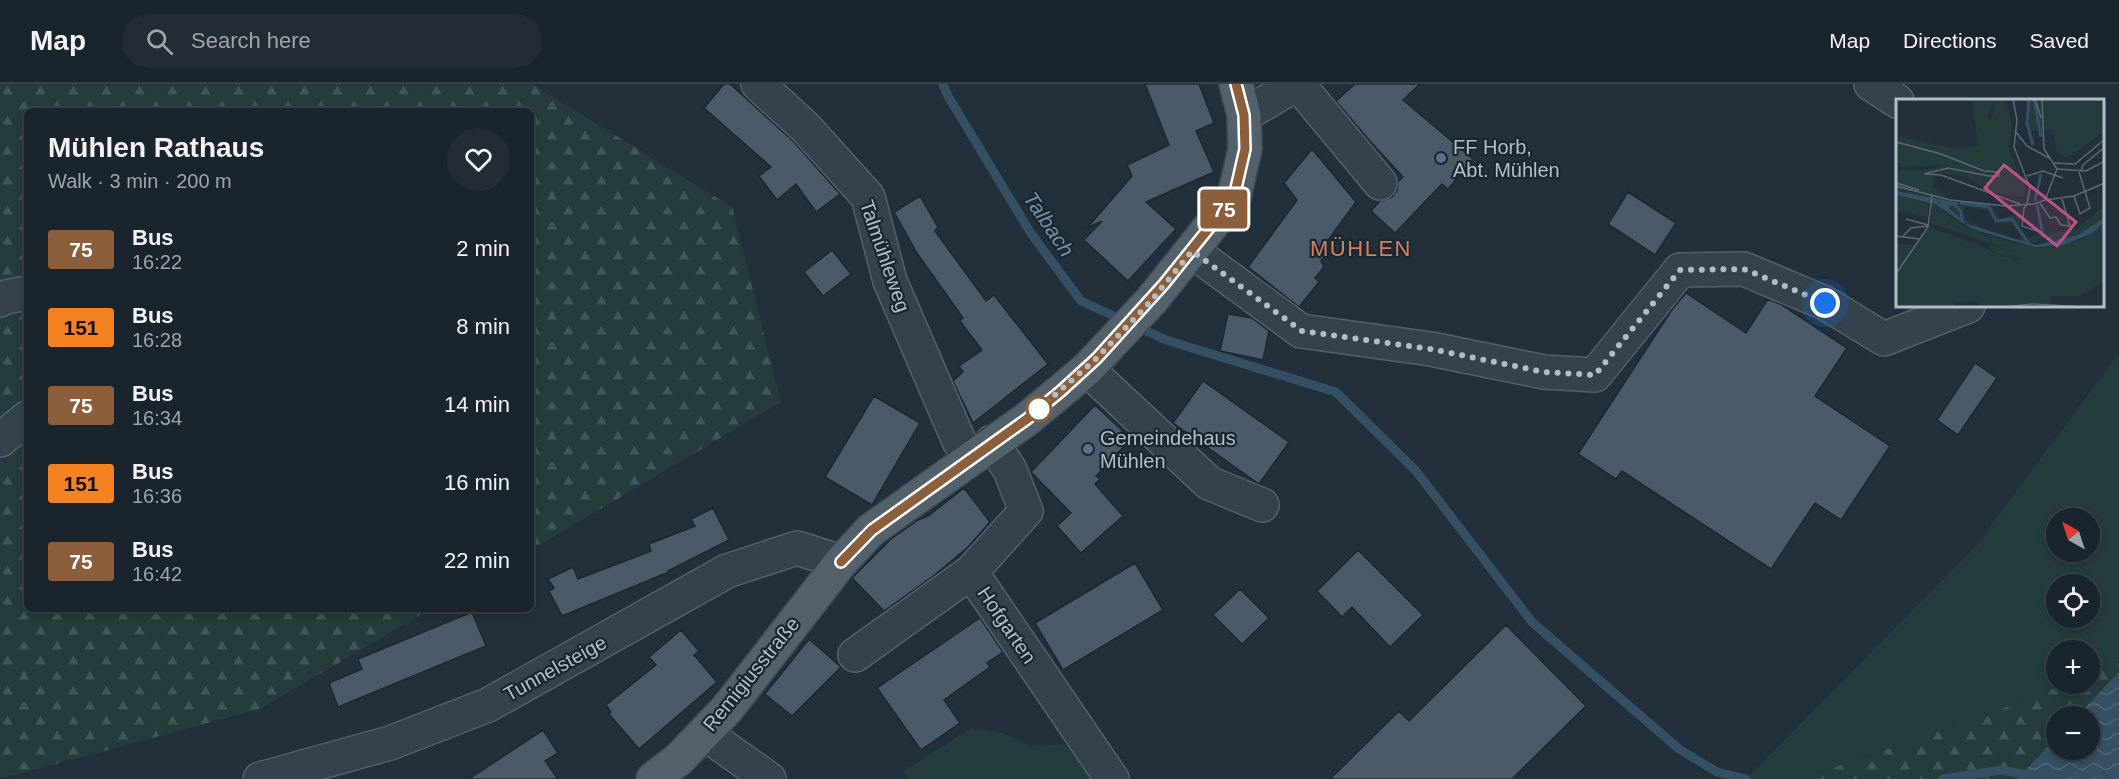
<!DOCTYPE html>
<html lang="en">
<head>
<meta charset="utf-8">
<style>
  :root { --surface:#1a242c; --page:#232c34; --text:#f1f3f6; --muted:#9fa4a9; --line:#384148 }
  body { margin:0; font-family:Arial,sans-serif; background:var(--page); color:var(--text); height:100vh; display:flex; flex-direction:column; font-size:22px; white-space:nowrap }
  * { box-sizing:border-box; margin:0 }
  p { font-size:20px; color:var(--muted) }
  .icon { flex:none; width:33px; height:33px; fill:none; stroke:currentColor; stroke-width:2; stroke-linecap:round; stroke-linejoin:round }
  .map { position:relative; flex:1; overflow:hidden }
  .side { position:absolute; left:24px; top:24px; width:510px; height:504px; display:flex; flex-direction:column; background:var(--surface); border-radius:9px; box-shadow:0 3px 9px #0003,0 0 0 2px var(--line) }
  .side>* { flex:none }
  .badge { padding:0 12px; border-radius:4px; font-size:21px; line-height:39px }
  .needle { width:39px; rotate:321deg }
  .controls { position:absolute; left:2046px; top:424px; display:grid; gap:12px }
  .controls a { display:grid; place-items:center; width:54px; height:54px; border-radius:50%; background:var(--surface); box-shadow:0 3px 9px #0003,0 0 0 2px var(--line); font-size:30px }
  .you { position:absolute; width:30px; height:30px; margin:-15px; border:4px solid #fff; border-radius:50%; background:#1a73e8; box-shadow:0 0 0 9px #1a73e833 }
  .map>.badge { position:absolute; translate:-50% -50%; box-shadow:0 0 0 3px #fff }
  .round { display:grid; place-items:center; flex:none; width:63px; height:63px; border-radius:32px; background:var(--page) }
  .overview { display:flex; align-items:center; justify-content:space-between; height:102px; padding:0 24px }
  h1 { font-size:28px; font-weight:600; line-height:45px }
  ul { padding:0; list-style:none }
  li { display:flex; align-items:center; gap:18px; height:78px; padding:0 24px }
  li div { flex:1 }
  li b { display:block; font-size:22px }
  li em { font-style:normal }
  li .badge { min-width:66px; font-weight:700; text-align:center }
  header { display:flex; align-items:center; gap:36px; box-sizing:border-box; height:84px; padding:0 30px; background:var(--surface); border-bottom:2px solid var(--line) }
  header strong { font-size:28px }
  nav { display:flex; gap:33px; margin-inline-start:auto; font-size:21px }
  .search { width:420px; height:54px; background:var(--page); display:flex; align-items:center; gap:15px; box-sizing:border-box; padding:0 21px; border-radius:33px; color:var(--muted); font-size:22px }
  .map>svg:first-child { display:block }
</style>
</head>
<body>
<header>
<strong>Map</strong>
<div class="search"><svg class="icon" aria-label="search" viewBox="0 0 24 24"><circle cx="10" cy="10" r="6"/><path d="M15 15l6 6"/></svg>Search here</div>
<nav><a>Map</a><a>Directions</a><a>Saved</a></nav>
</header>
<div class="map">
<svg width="2119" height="695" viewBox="0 0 2119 695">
  <defs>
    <pattern id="forest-firs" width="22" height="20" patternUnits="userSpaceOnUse" patternTransform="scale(1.5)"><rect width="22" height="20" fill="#243c3b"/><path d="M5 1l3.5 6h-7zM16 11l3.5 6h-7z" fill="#415656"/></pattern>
    <pattern id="water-waves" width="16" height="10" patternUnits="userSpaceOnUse" patternTransform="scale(1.5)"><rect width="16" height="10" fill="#354f63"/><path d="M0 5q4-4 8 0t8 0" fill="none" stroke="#506678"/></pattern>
  </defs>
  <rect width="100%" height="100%" fill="#22303b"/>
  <path fill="#243c3b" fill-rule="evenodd" d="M 2119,269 L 2119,579 L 2090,590 L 2090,567 L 2056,567 L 2056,600 L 2065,600 L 1986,631 L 1801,695 L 1746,695 L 1975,463 ZM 2056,435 L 2090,435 L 2090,468 L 2056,468 ZM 2056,501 L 2090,501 L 2090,534 L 2056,534 Z
    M 970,645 L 1000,648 L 1030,662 L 1067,660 L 1093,695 L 907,695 L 904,687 Z"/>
  <path fill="url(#forest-firs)" d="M 0,0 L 532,0 L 732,123 L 781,318 L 531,466 L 531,27 L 27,27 L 27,525 L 430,525 L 260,625 L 0,695 Z
    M 2119,579 L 2119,588 L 2076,633 L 2056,633 L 2056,654 L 2017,695 L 1801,695 L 1986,631 L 2065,600 L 2090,600 L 2090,590 Z"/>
  <path fill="url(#water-waves)" d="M 2119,588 L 2119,695 L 2017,695 L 2056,654 L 2056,666 L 2090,666 L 2090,633 L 2076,633 Z"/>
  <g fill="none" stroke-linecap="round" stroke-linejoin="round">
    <path stroke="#354f63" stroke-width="9" d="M 943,0 L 948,12 L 1030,148 L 1081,217 L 1166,256 L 1336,308 L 1416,387 L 1532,538 L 1679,665 L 1717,688 L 1746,695
      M 1943,695 L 2001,686 L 2049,695"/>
  </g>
  <path fill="#4a5b67" stroke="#1d2932" stroke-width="1.5" d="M 724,0 L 730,0 L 793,57 L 840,110 L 816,128 L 796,100 L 777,116 L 759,92 L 771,83 L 704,24 Z
    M 1145,0 L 1199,0 L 1214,39 L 1196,47 L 1214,88 L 1146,118 L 1176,145 L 1128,197 L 1084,156 L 1102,137 L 1087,144 L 1132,92 L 1127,81 L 1169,61 Z
    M 1355,0 L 1420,0 L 1403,16 L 1473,75 L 1448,105 L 1442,100 L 1395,149 L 1371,127 L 1380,117 L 1392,113 L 1397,106 L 1398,98 L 1403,93 L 1369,56 L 1336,17 Z
    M 1312,65 L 1356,118 L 1320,167 L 1325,172 L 1321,177 L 1324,183 L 1315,194 L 1319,198 L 1299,223 L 1248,183 L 1297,116 L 1284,99 Z
    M 1628,108 L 1676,139 L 1655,171 L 1608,140 Z
    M 920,112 L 938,143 L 935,147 L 986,217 L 994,211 L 1048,280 L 973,339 L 953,297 L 963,288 L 959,282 L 982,266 L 960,237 L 963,234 L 917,169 L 894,128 Z
    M 832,166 L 851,190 L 823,212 L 804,188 Z
    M 1686,209 L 1746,249 L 1768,215 L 1782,221 L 1847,264 L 1815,312 L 1890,362 L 1841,436 L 1815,419 L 1771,485 L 1622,387 L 1616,395 L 1578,370 L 1673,224 Z
    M 1228,230 L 1252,234 L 1269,247 L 1263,276 L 1220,267 Z
    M 1975,279 L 1997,294 L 1958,351 L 1937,336 Z
    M 1203,297 L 1289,358 L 1259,400 L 1173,339 Z
    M 874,312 L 920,339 L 872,421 L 825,393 Z
    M 1095,321 L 1131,355 L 1096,392 L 1100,395 L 1095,400 L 1123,432 L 1081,469 L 1057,442 L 1071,429 L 1031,388 Z
    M 964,404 L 990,438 L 967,464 L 932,493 L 884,527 L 852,494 L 891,455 L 918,436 L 928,432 Z
    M 713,424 L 729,456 L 668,487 L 669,488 L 562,532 L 549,507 L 554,504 L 548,495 L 573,483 L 578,495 L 651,467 L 649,460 L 695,442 L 691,435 Z
    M 1358,466 L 1423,531 L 1390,563 L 1352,523 L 1342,533 L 1317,507 Z
    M 1135,479 L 1163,526 L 1063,586 L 1035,539 Z
    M 1240,505 L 1269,534 L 1242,560 L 1213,531 Z
    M 472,528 L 486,562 L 338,623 L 329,599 L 362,585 L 358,575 Z
    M 980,534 L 1003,568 L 987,579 L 990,583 L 944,616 L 960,639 L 921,666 L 877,604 Z
    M 1506,541 L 1586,622 L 1512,695 L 1330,695 L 1399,627 L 1409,637 Z
    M 681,546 L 699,567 L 694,571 L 717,598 L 639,665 L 609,630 L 611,628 L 606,621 L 656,581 L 649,573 Z
    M 809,555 L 841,583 L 792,632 L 765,610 Z
    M 543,646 L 558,669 L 545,677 L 558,695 L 469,695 Z"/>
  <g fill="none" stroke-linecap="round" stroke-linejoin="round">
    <defs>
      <path id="minor" d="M 758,0 L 806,44 L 868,113 L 890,197 L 959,357 L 971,374
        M 1298,0 L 1380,99
        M 1871,0 L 1897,17
        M 1244,31 L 1297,0
        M 1192,167 L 1301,247 L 1431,265 L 1544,288 L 1595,291 L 1680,186 L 1744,185 L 1825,219 L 1884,255 L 1968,222
        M 0,216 L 6,213 L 27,209
        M 1087,285 L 1209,399 L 1262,421
        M 0,356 L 27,334
        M 992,358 L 1010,386 L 1026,427 L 971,488 L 1112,695
        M 855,571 L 971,488
        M 704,649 L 769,695
        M 260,695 L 390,659 L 488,621 L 727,487 L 797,464 L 841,478"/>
      <path id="major" d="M 653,695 L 679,675 L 727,625 L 841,478 L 871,446 L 1027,335 L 1061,307 L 1087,285 L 1151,217 L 1234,113 L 1245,65 L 1244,31 L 1236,0"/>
    </defs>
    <use href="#minor" stroke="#546069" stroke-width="36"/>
    <use href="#major" stroke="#3f4b54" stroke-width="36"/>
    <use href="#minor" stroke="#35424b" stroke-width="33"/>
    <use href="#major" stroke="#53616b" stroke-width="33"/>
  </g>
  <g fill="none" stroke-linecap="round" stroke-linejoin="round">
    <defs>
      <path id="line" d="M 841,478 L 872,446 L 1027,335 L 1061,307 L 1097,274 L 1164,200 L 1234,113 L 1245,65 L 1244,31 L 1236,0"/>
    </defs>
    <use href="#line" stroke="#fff" stroke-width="14"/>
    <use href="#line" stroke="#8b5e3c" stroke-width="9"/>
    <path stroke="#b1bdc7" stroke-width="6" stroke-dasharray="0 10.8" d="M 1039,325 L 1097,274 L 1151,217 L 1192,167 L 1302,247 L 1431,265 L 1544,288 L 1595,291 L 1680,186 L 1744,185 L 1825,219"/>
  </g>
  <g fill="#5c6f8a" stroke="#1b2730" stroke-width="2">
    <circle cx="1441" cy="74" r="6"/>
    <circle cx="1088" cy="365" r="6"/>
  </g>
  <circle fill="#fff" stroke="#8b5e3c" stroke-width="3" cx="1039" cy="325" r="12"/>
  <g text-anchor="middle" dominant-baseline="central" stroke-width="4.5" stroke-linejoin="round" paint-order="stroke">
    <g font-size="20" fill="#b1bdc7" stroke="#1b2730" text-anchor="start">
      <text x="1453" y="63">FF Horb,<tspan x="1453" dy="23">Abt. Mühlen</tspan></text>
      <text x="1100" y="354">Gemeindehaus<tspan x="1100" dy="23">Mühlen</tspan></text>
    </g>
    <g font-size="20" fill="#b1bdc7" stroke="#1b2730">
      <text transform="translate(885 172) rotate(71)">Talmühleweg</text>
      <text transform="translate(1007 541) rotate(56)">Hofgarten</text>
      <text transform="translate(555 584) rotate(-29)">Tunnelsteige</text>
      <text transform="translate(751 590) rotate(-51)">Remigiusstraße</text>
    </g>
    <g font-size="21" font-style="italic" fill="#7093ab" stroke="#1b2730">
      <text transform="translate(1049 140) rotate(56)">Talbach</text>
    </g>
    <g font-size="22" letter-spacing="1.5" fill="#d57f5d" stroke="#1b2730">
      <text x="1361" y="164">MÜHLEN</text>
    </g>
  </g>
  <g transform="translate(1896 15)">
    <rect width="208" height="208" fill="#22303b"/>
    <path d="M 122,0 L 137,0 L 142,26 L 133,28 L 130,1 ZM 0,96 L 32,103 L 32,118 L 0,113 ZM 36,104 L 68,127 L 99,141 L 92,145 L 120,154 L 125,159 L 99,155 L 92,144 L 35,124 ZM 64,105 L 98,107 L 104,120 L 123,114 L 126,120 L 122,124 L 129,138 L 179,131 L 208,107 L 208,119 L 193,131 L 164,143 L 149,138 L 135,145 L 122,142 L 126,140 L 116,124 L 102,125 L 94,111 L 69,108 L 67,112 L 70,121 L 108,139 L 71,126 L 52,107 ZM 34,129 L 85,146 L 75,149 L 46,140 L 31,132 Z" fill="#243c3b"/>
    <path d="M 76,0 L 98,0 L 91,20 L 95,21 L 100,0 L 109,0 L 116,24 L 113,52 L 130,90 L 126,98 L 100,94 L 70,78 L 41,73 L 36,88 L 49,94 L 47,102 L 0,92 L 0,71 L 29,71 L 48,66 L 0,68 L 0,37 L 57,49 L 82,47 ZM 122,0 L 130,1 L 133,28 L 142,26 L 137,0 L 208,0 L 208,33 L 171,59 L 162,55 L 156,31 L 133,33 L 130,2 ZM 208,124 L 208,182 L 184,197 L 156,197 L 153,205 L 85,208 L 79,202 L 58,204 L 59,208 L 0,208 L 0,145 L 19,146 L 31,132 L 60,144 L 75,149 L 85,146 L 99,155 L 121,160 L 124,159 L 120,154 L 92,144 L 98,140 L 85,133 L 117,144 L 159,148 L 188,139 Z" fill="#243c3b"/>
    <path d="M 0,92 L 64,104 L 52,108 L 71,125 L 140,146 L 182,136 L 208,119 L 208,124 L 195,135 L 167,146 L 139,148 L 76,130 L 39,105 L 0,96 Z" fill="#354f63"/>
    <path fill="none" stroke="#354f63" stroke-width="3" d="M 133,0 L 131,24 L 137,46M 138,0 L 145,38M 139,102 L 145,75M 64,104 L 93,108 L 100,122 L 116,120 L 134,146M 58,105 L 65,113 L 66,123M 141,106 L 147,136 L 157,143"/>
    <path fill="none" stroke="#5b6873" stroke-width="1.5" d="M 117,0 L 121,21 L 118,48 L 134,89 L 131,105M 139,0 L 145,19M 146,0 L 148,50 L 161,70M 119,32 L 131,47 L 153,59M 0,43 L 45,55 L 88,72 L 103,73 L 103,77 L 93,77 L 52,69 L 28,75 L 45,76 L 124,105M 158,64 L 179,65 L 209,40M 185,72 L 187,66 L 209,48M 131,77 L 147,72 L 167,79M 0,84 L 23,91M 0,87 L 54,101 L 109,107 L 138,105 L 149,101 L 161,70 L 190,72 L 209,62M 178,97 L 184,115 L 194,109 L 183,73M 149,101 L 178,97 L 209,84M 144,104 L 154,119 L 160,118 L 165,126 L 174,127 L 166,100M 132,105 L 128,109 L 126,127 L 141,132M 10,120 L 32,126M 0,137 L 24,140M 7,137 L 15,129 L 33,127M 0,175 L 32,128 L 36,96M 107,208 L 136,205 L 192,208"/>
    <path fill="#bc5281" fill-opacity="0.15" stroke="#bc5281" stroke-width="3" d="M 108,66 L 180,123 L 161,147 L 89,89 Z"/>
    <rect width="208" height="208" fill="none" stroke="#b1bdc7" stroke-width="3"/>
  </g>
</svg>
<div class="controls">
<a><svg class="needle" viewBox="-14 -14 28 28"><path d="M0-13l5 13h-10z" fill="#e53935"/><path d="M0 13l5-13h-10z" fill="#9fa4a9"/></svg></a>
<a><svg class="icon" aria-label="locate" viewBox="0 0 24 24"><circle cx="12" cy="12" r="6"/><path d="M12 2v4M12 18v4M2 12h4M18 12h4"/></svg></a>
<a>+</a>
<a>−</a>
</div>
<div class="you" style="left:1825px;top:219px"></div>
<b class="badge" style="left:1224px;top:125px;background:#8b5e3c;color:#fff">75</b>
<section class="side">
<div class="overview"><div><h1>Mühlen Rathaus</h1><p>Walk · 3 min · 200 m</p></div><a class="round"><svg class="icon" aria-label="heart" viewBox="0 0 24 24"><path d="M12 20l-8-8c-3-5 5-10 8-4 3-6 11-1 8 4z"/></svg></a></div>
<ul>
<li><span class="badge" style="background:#8b5e3c;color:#fff">75</span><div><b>Bus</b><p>16:22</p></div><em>2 min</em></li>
<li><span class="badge" style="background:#f58220;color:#111">151</span><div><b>Bus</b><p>16:28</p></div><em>8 min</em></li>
<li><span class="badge" style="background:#8b5e3c;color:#fff">75</span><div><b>Bus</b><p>16:34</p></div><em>14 min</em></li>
<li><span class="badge" style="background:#f58220;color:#111">151</span><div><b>Bus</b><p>16:36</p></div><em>16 min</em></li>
<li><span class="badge" style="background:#8b5e3c;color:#fff">75</span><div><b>Bus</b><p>16:42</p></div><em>22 min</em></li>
</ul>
</section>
</div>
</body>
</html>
